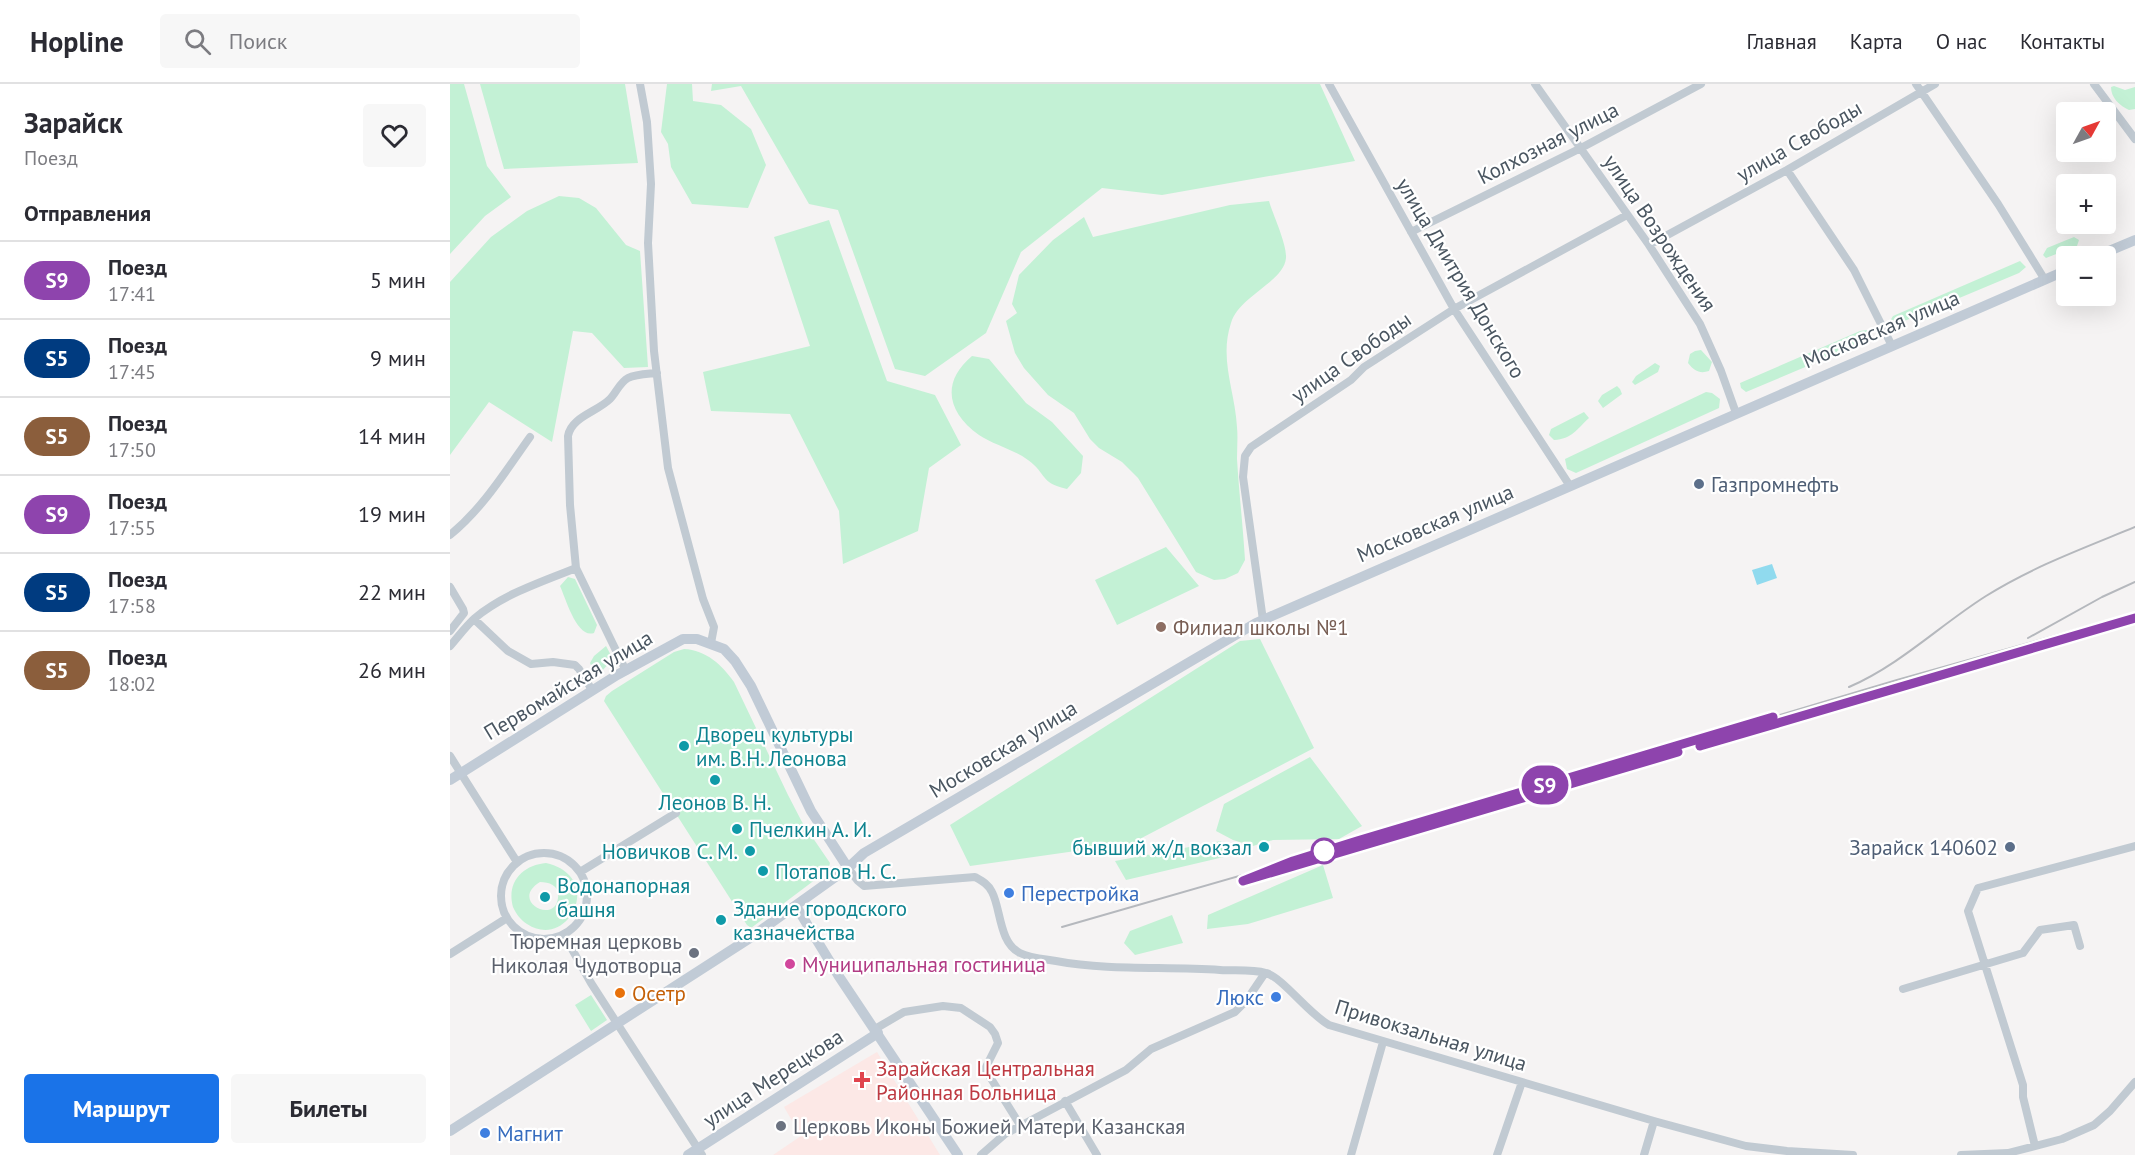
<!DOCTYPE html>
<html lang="ru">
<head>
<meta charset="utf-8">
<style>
  :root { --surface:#fff; --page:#f7f7f7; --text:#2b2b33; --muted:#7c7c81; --line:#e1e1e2; --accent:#1a73e8 }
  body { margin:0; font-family:"PT Sans",sans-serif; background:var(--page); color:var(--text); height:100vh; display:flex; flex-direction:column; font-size:22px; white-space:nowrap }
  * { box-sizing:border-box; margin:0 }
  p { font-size:20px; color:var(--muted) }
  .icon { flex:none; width:33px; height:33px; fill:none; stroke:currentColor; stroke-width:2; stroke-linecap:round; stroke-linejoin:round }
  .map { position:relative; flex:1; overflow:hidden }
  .details { display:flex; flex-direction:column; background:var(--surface); width:450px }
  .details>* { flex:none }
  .badge { padding:0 12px; border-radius:20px; font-size:21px; line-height:39px }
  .needle { width:39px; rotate:50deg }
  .controls { position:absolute; left:1606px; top:18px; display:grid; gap:12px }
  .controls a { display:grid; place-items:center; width:60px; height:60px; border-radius:6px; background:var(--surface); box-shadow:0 6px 24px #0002; font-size:30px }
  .map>.badge { position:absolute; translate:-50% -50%; box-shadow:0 0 0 3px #fff }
  h2 { padding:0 24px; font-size:22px; line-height:54px }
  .round { display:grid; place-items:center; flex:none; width:63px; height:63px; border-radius:6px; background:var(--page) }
  .summary { display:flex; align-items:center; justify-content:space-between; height:102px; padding:0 24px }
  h1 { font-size:28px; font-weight:700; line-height:45px }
  .primary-button { display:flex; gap:12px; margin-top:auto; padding:12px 24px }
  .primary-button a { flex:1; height:69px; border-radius:6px; background:var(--accent); color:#fff; font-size:24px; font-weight:700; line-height:69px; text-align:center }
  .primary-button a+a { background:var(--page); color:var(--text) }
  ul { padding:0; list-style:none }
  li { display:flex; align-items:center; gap:18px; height:78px; padding:0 24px; border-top:2px solid var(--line) }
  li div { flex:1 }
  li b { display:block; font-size:22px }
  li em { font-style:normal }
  li .badge { min-width:66px; font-weight:700; text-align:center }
  header { display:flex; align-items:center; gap:36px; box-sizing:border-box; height:84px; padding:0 30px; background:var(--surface); border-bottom:2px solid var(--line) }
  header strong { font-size:28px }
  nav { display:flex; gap:33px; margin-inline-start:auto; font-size:21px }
  .search { width:420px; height:54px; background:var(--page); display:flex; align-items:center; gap:15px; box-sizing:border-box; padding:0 21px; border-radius:6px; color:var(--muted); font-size:22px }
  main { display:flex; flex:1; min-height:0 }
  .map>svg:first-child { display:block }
</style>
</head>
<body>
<header>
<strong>Hopline</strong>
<div class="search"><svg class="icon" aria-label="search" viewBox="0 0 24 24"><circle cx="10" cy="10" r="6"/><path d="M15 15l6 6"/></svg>Поиск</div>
<nav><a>Главная</a><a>Карта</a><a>О нас</a><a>Контакты</a></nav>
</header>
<main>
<section class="details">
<div class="summary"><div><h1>Зарайск</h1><p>Поезд</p></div><a class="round"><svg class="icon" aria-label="heart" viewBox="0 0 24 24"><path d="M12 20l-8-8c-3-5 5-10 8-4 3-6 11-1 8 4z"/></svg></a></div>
<h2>Отправления</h2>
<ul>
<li><span class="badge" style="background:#8e44ad;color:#fff">S9</span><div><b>Поезд</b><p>17:41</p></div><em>5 мин</em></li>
<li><span class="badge" style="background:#003b80;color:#fff">S5</span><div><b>Поезд</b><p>17:45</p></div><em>9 мин</em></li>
<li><span class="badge" style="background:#8b5e3c;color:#fff">S5</span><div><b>Поезд</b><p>17:50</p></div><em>14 мин</em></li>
<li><span class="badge" style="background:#8e44ad;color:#fff">S9</span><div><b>Поезд</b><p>17:55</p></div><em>19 мин</em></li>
<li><span class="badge" style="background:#003b80;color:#fff">S5</span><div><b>Поезд</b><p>17:58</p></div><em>22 мин</em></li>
<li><span class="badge" style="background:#8b5e3c;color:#fff">S5</span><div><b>Поезд</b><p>18:02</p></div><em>26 мин</em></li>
</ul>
<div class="primary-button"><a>Маршрут</a><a>Билеты</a></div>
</section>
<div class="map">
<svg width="1685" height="1071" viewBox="0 0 1685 1071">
  <rect width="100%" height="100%" fill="#f5f3f3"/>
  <path fill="#fce8e6" d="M 427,968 L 490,1071 L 323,1071 L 351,1052 L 334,1023 Z"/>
  <path fill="#c3f1d5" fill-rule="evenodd" d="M 0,0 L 14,0 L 37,82 L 61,113 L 35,132 L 0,170 Z
    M 30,0 L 175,0 L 188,79 L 54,85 Z
    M 217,0 L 242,0 L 243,17 L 271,21 L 301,45 L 316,81 L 298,124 L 242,120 L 221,83 L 218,60 L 211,48 Z
    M 262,0 L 870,0 L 905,77 L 712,111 L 652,104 L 571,168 L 536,249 L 475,292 L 445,285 L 388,126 L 359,120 L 291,2 L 261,7 Z
    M 1664,2 L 1675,6 L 1685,3 L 1685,25 L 1679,26 C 1670,22 1661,14 1661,3 Z
    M 109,112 L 129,114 L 146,124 L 176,161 L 190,167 L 198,283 L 174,284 L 142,249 L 123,247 L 102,358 L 39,318 L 0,371 L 0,198 L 41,153 L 77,127 Z
    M 819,117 C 823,131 837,160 836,174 C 834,198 789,212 781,239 C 769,275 785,307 787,343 C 788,354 787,364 787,375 C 789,409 793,442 795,476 L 788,489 L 775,495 L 764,496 L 746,488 L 688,394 L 672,378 L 649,364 L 640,355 L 624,329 L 598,311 L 574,284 L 565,269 L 556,237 L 567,229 L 562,220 L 569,191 L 603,156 L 634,133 L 643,153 L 780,121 Z
    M 379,136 L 437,297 L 485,311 L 511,361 L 479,384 L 468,447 L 393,480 L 389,427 L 340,330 L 261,327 L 253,288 L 360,262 L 324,153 Z
    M 1624,153 L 1629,156 L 1627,162 L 1596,174 L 1593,171 L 1597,164 Z
    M 1570,177 L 1576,183 L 1569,189 L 1452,238 L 1443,241 L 1440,237 L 1443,232 Z
    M 1417,246 L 1420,250 L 1417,257 L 1296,308 L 1291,304 L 1290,299 L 1410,247 Z
    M 1251,266 L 1262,278 L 1259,287 C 1250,290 1244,287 1238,279 L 1240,270 L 1245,267 Z
    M 522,272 L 539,275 L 576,319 L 602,338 L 633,372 L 631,389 L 617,405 C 590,399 597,390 578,376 C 563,365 544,361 529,351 C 497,328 491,298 522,272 Z
    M 1205,279 L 1210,282 L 1208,288 L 1185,301 L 1182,298 L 1186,292 Z
    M 1167,302 L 1170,305 L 1172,310 L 1153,324 L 1148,317 L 1152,311 Z
    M 1256,308 L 1262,309 L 1270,315 L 1269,324 L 1126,389 L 1117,385 L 1115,375 Z
    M 1134,328 L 1139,334 C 1127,345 1122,355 1104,356 L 1099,351 L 1101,345 Z
    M 716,463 L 749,502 L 667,541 L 645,496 Z
    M 118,493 L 125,495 L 147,541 L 144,549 C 127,555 116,515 110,502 Z
    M 810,555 L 864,664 L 682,759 L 520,782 L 500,741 L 790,557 Z
    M 156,562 L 163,575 L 151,588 L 145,590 L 140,579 L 144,572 Z
    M 234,565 C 256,566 272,581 284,598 L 338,711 L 352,738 L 380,779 L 378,786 L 301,844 L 297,841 L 154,617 L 156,612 L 162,607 L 224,568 Z
    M 860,673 L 912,742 L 889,755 L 823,756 L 803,762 L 783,756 L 766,747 L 774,720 Z
    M 771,757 L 778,772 L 676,796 L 665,777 Z
    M 96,779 C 156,793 118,867 77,840 C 71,836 66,830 63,823 C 56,798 73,781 96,779 ZM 90,798 C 100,798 110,802 108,814 C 105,841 59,817 90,798 Z
    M 873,781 L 883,814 L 798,840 L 757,845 L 758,831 Z
    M 722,831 L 733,859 L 685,871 L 674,859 L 680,847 Z
    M 141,911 L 157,936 L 141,947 L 125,921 Z"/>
  <path fill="#90daee" d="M 1322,480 L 1327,494 L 1307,501 L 1302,486 Z"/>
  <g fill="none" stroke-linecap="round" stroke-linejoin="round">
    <path stroke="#c1cad2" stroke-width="8" d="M 190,0 L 197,38 L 201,100 L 198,159 L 204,267 L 218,384 L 253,515 L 264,543 L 261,559
      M 879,0 L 1004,225 L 1120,402
      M 1085,0 L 1199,161 L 1250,240 L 1271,287 L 1286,329
      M 1466,0 L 1548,120 L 1595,196
      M 1644,0 L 1685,55
      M 1337,86 L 1404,186 L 1442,262
      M 961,148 L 1131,64 L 1251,0
      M 1199,161 L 1337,86 L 1485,0
      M 0,451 C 33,424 55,388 80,353
      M 0,503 L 13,525 L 14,529 L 0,547
      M 24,535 L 58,567 L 81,580 L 103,578 L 125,581 L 129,585 L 142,606
      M 813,536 L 793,393 L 795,372 L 801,363 L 901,296 L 914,283 L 1004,225 L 1177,131
      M 0,562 C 8,553 16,542 25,534 C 54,510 91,498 126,484
      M 176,587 L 126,484 L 120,421 L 118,352 C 121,333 147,328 160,315 C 166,309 170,298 178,294 C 186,290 198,290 207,289
      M 0,672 L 67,778
      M51 812a43 43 0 1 1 86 0a43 43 0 1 1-86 0Z
      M 398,784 L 408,797 L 414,802 L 525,793 C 532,797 538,800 542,808 C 551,825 549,859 570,869 C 580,874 594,875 606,877 C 660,887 715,882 770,886 C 785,887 802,885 816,889 C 832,893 859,930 879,941 L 1204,1037 L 1296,1062 L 1337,1067 L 1403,1071
      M 130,788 L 226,729
      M 114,851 L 141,899 L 252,1071
      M 0,870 L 57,834
      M 1453,905 L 1573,869 L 1590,846 L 1624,841 L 1630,862
      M 425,945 L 454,928 L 493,922 L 511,924 L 540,943 L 545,950 L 548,959 L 535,985 L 570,1041
      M 615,1017 L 647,1071
      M 1585,1062 L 1573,1013 L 1573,1001 L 1518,827 L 1528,804 L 1685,762
      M 531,1071 L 555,1050 L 676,986 L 701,965 L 785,928 L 796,917 L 815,889
      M 901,1071 L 933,958
      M 1047,1071 L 1072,998
      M 1194,1071 L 1204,1037
      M 1511,1071 L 1558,1069 L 1612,1055 L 1644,1041 L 1660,1027 L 1685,998"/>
    <path stroke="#c1cbd6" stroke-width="10" d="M 1647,172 L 1685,156
      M 0,696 L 167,591 L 233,555 L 247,555 L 274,565 L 285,577 L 301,602 L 361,727 L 398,784
      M 346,822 L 388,891 L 508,1071
      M 0,1047 L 300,854 L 398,784 L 414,769 L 806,539 L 1617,186
      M 238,1071 L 428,949"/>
    <path stroke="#b5b8bd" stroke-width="2" d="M 1578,554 L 1652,513 L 1685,498
      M 1399,603 C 1450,581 1490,541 1536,512 C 1582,483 1634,464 1685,443
      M 612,843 L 824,782 L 1447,596 L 1685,529"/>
  </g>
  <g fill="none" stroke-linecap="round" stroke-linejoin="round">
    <defs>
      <path id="line" d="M 1228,668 L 793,797 L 843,777 L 907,757 L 1323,633 L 1250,662 L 1685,534"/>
    </defs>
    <use href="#line" stroke="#fff" stroke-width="14"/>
    <use href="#line" stroke="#8e44ad" stroke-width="9"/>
  </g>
  <g fill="#5c6f8a" stroke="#fff" stroke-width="2">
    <circle cx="1249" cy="400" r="6"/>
    <circle cx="1560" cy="763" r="6"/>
  </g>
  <circle fill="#8d6e63" stroke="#fff" stroke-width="2" cx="711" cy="543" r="6"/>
  <g fill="#0f9aa8" stroke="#fff" stroke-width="2">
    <circle cx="234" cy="662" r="6"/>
    <circle cx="265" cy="696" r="6"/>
    <circle cx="287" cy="745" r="6"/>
    <circle cx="814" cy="763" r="6"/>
    <circle cx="300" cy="767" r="6"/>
    <circle cx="313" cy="787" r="6"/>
    <circle cx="95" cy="813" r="6"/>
    <circle cx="271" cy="836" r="6"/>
  </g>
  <circle fill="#fff" stroke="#8e44ad" stroke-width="3" cx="874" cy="767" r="12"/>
  <g fill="#3f7fe0" stroke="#fff" stroke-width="2">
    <circle cx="559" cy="809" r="6"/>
    <circle cx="826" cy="913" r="6"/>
    <circle cx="35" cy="1049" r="6"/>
  </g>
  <g fill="#6b7280" stroke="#fff" stroke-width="2">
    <circle cx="244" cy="869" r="6"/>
    <circle cx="331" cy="1042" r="6"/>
  </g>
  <circle fill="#d1479c" stroke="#fff" stroke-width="2" cx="340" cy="880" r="6"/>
  <circle fill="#e8710a" stroke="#fff" stroke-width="2" cx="170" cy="909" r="6"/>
  <path fill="#e0444e" stroke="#fff" stroke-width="2" d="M409 987h6v6h6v6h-6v6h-6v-6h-6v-6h6z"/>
  <g text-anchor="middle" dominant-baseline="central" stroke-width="4.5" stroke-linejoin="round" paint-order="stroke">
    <g font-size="21" fill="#4a5661" stroke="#fff">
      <text transform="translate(1349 57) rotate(-30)">улица Свободы</text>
      <text transform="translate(1098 59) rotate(-27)">Колхозная улица</text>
      <text transform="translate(1210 149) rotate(56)">улица Возрождения</text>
      <text transform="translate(1011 194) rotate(59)">улица Дмитрия Донского</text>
      <text transform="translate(1431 245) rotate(-23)">Московская улица</text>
      <text transform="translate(901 273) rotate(-35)">улица Свободы</text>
      <text transform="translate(985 439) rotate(-23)">Московская улица</text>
      <text transform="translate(118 601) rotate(-31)">Первомайская улица</text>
      <text transform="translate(553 665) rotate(-31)">Московская улица</text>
      <text transform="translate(981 951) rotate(17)">Привокзальная улица</text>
      <text transform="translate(323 994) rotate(-33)">улица Мерецкова</text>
    </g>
    <g font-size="21" fill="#4e5e75" stroke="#fff" text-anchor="start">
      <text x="1261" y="400">Газпромнефть</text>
      <text x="1548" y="763" text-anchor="end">Зарайск 140602</text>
    </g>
    <g font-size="21" fill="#785e54" stroke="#fff" text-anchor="start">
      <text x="723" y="543">Филиал школы №1</text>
    </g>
    <g font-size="21" fill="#0d838f" stroke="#fff" text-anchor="start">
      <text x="246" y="650">Дворец культуры<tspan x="246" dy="24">им. В.Н. Леонова</tspan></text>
      <text x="265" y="718" text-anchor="middle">Леонов В. Н.</text>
      <text x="299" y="745">Пчелкин А. И.</text>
      <text x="802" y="763" text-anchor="end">бывший ж/д вокзал</text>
      <text x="288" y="767" text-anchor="end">Новичков С. М.</text>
      <text x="325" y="787">Потапов Н. С.</text>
      <text x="107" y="801">Водонапорная<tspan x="107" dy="24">башня</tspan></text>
      <text x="283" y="824">Здание городского<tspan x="283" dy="24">казначейства</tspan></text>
    </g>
    <g font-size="21" fill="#366cbe" stroke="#fff" text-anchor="start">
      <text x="571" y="809">Перестройка</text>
      <text x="814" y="913" text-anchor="end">Люкс</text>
      <text x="47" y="1049">Магнит</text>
    </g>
    <g font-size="21" fill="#5b616d" stroke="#fff" text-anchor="end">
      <text x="232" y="857">Тюремная церковь<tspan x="232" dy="24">Николая Чудотворца</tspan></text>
      <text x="343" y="1042" text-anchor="start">Церковь Иконы Божией Матери Казанская</text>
    </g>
    <g font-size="21" fill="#b23c85" stroke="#fff" text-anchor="start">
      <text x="352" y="880">Муниципальная гостиница</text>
    </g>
    <g font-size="21" fill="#c56008" stroke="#fff" text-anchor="start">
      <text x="182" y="909">Осетр</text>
    </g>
    <g font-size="21" fill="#be3a42" stroke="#fff" text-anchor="start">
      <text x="426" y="984">Зарайская Центральная<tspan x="426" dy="24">Районная Больница</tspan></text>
    </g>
  </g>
</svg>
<div class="controls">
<a><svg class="needle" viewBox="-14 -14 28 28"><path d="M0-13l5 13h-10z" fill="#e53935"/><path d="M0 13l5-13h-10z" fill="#7c7c81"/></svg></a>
<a>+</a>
<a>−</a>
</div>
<b class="badge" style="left:1095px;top:701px;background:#8e44ad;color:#fff">S9</b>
</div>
</main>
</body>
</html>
